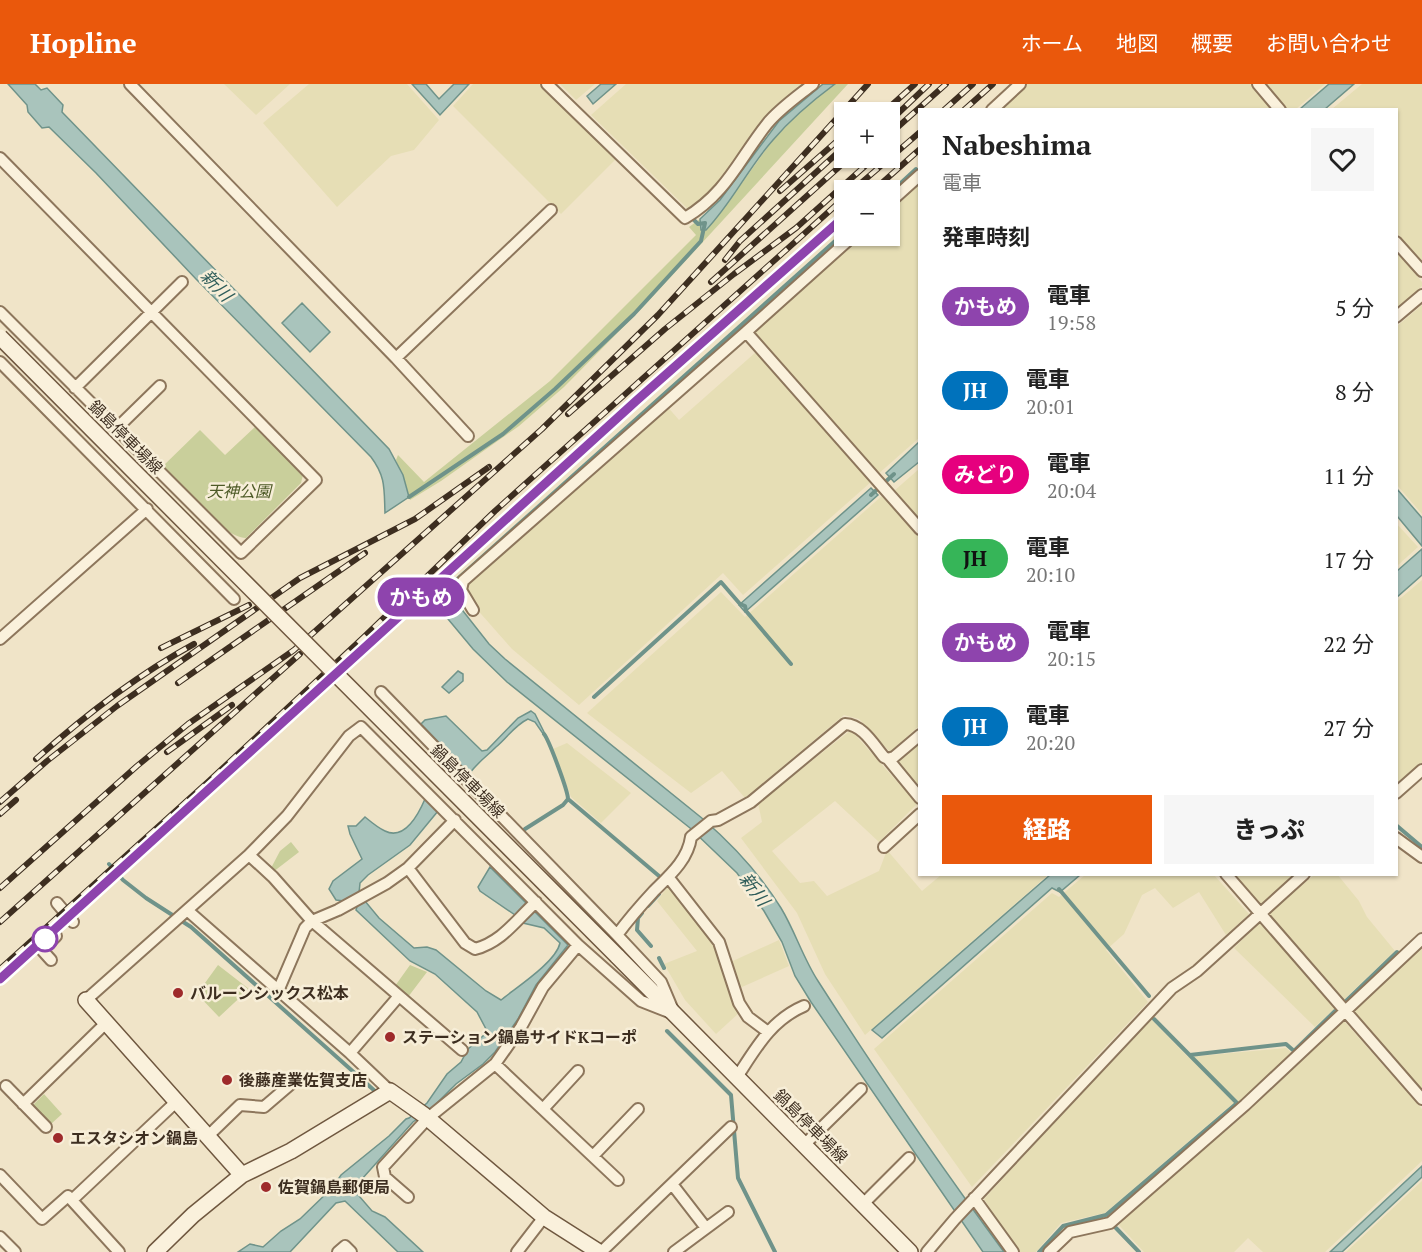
<!DOCTYPE html>
<html lang="ja">
<head>
<meta charset="utf-8">
<style>
  :root { --surface:#fff; --page:#f6f6f6; --text:#222; --muted:#767676; --accent:#ea580c }
  body { margin:0; font-family:"PT Serif","Noto Sans JP",serif; background:var(--page); color:var(--text); height:100vh; display:flex; flex-direction:column; font-size:22px; white-space:nowrap }
  * { box-sizing:border-box; margin:0 }
  p { font-size:20px; color:var(--muted) }
  .icon { flex:none; width:33px; height:33px; fill:none; stroke:currentColor; stroke-width:2; stroke-linecap:round; stroke-linejoin:round }
  .map { position:relative; flex:1; overflow:hidden }
  .side { position:absolute; left:918px; top:24px; width:480px; height:768px; display:flex; flex-direction:column; background:var(--surface); border-radius:0px; box-shadow:0 2px 4px #0004 }
  .side>* { flex:none }
  .badge { padding:0 12px; border-radius:20px; font-size:21px; line-height:39px }
  .buttons { position:absolute; left:834px; top:18px; display:grid; gap:12px }
  .buttons a { display:grid; place-items:center; width:66px; height:66px; border-radius:0px; background:var(--surface); box-shadow:0 2px 4px #0004; font-size:30px }
  .map>.badge { position:absolute; translate:-50% -50%; box-shadow:0 0 0 3px #fff }
  h2 { padding:0 24px; font-size:22px; line-height:54px }
  .round { display:grid; place-items:center; flex:none; width:63px; height:63px; border-radius:0px; background:var(--page) }
  .head { display:flex; align-items:center; justify-content:space-between; height:102px; padding:0 24px }
  h1 { font-size:28px; font-weight:800; line-height:45px }
  .button { display:flex; gap:12px; margin-top:auto; padding:12px 24px }
  .button a { flex:1; height:69px; border-radius:0px; background:var(--accent); color:#fff; font-size:24px; font-weight:800; line-height:69px; text-align:center }
  .button a+a { background:var(--page); color:var(--text) }
  ul { padding:0; list-style:none }
  li { display:flex; align-items:center; gap:18px; height:84px; padding:0 24px }
  li div { flex:1 }
  li b { display:block; font-size:22px }
  li em { font-style:normal }
  li .badge { min-width:66px; font-weight:700; text-align:center }
  header { display:flex; align-items:center; gap:36px; box-sizing:border-box; height:84px; padding:0 30px; background:var(--accent); color:#fff }
  header strong { font-size:28px }
  nav { display:flex; gap:33px; margin-inline-start:auto; font-size:21px }
  .map>svg:first-child { display:block }
</style>
</head>
<body>
<header>
<strong>Hopline</strong>
<nav><a>ホーム</a><a>地図</a><a>概要</a><a>お問い合わせ</a></nav>
</header>
<div class="map">
<svg width="1422" height="1168" viewBox="0 0 1422 1168">
  <rect width="100%" height="100%" fill="#f0e4c8"/>
  <path fill="#e6deb5" d="M 224,0 L 290,0 L 256,31 Z
    M 309,0 L 407,0 L 439,36 L 414,66 L 391,72 L 337,123 L 263,39 Z
    M 473,0 L 539,0 L 618,73 L 561,130 L 453,22 Z
    M 560,0 L 595,0 L 576,16 Z
    M 626,0 L 807,0 L 724,96 L 689,126 L 591,31 Z
    M 1027,0 L 1250,0 L 1272,25 L 998,26 Z
    M 1265,0 L 1325,0 L 1296,25 L 1287,26 Z
    M 1362,0 L 1422,0 L 1422,178 L 1397,149 L 1396,26 L 1332,25 Z
    M 919,97 L 919,354 L 877,391 L 752,249 L 859,152 L 890,152 L 890,124 Z
    M 1397,169 L 1422,198 L 1422,202 L 1397,225 Z
    M 1422,221 L 1422,430 L 1397,401 L 1396,243 Z
    M 756,268 L 871,398 L 743,511 L 723,489 L 579,621 L 512,565 L 474,522 L 466,500 L 666,321 L 679,336 Z
    M 919,385 L 919,436 L 894,407 Z
    M 883,411 L 920,454 L 919,642 L 890,668 L 859,635 L 844,631 L 745,714 L 722,687 L 691,709 L 587,629 L 721,508 L 745,533 Z
    M 1396,439 L 1418,463 L 1397,482 L 1396,482 Z
    M 1422,496 L 1422,681 L 1397,703 L 1396,518 Z
    M 851,646 L 917,720 L 879,758 L 835,717 L 772,767 L 800,799 L 814,797 L 827,812 L 879,787 L 887,766 L 922,807 L 941,791 L 1048,791 L 865,951 L 825,890 L 797,829 L 741,754 L 762,738 L 758,719 Z
    M 919,658 L 919,706 L 897,678 Z
    M 567,659 L 631,709 L 601,739 L 571,713 L 553,665 Z
    M 1337,790 L 1359,817 L 1367,833 L 1395,867 L 1315,943 L 1234,864 L 1269,829 L 1314,791 Z
    M 1085,791 L 1214,791 L 1249,830 L 1226,851 L 1199,808 L 1173,824 L 1155,804 L 1142,811 L 1124,850 L 1106,866 L 1148,918 L 972,1103 L 874,965 L 1052,809 L 1059,813 Z
    M 1234,791 L 1295,791 L 1260,821 Z
    M 669,801 L 717,859 L 724,881 L 779,856 L 789,882 L 733,907 L 740,928 L 716,950 L 685,916 L 664,880 L 697,867 L 657,817 Z
    M 1422,861 L 1422,1006 L 1353,927 Z
    M 1151,935 L 1188,973 L 1286,964 L 1293,970 L 1242,1017 L 1231,1021 L 1105,1129 L 1061,1139 L 1036,1168 L 1018,1168 L 984,1115 Z
    M 1344,937 L 1422,1025 L 1422,1077 L 1325,1168 L 1263,1168 L 1248,1154 L 1234,1168 L 1144,1168 L 1117,1139 L 1241,1034 Z
    M 1422,1097 L 1422,1168 L 1346,1168 Z"/>
  <path fill="#c9cf9b" d="M 835,0 L 848,0 L 644,222 L 564,303 L 519,342 L 441,397 L 410,416 L 396,376 L 398,371 L 424,398 L 550,297 L 696,151 L 689,143 L 700,135 L 701,145 L 717,134 L 772,57 L 807,21 Z
    M 255,343 L 303,391 L 301,399 L 246,454 C 225,455 177,400 161,384 L 200,346 L 225,371 Z
    M 291,758 L 299,768 L 273,788 L 270,786 L 280,767 Z
    M 218,881 L 249,905 L 219,933 L 197,910 Z
    M 410,881 L 427,888 L 408,913 L 395,902 Z
    M 44,1010 L 62,1030 L 51,1040 L 33,1021 Z"/>
  <path fill="#a9c4bc" stroke="#6f938a" stroke-width="1.5" d="M 8,0 L 35,0 L 41,6 L 47,4 L 63,21 L 62,28 L 389,365 L 403,391 L 409,413 L 385,429 C 384,405 386,393 371,373 L 196,195 L 96,89 L 49,43 L 42,44 L 28,28 L 27,21 Z
    M 412,0 L 426,0 L 439,15 L 454,0 L 469,0 L 440,31 Z
    M 601,0 L 616,0 L 593,20 L 587,12 Z
    M 823,0 L 835,0 C 812,17 791,35 773,56 C 748,84 732,119 706,146 L 701,146 L 700,135 L 720,116 L 779,37 Z
    M 1329,0 L 1354,0 L 1325,25 L 1300,25 Z
    M 302,219 L 330,248 L 310,268 L 282,239 Z
    M 919,358 L 919,378 L 894,398 L 886,389 Z
    M 871,404 L 878,411 L 745,528 L 739,521 Z
    M 1397,405 L 1422,434 L 1422,462 L 1397,432 Z
    M 1422,465 L 1422,491 L 1397,513 L 1397,487 Z
    M 441,499 L 489,560 L 505,575 L 703,735 C 733,761 760,790 781,824 C 795,847 803,874 818,897 C 877,989 939,1080 1004,1168 L 983,1168 L 811,918 L 795,892 L 782,858 L 764,827 L 737,789 L 690,744 L 507,598 L 473,565 L 428,511 Z
    M 458,587 L 463,590 L 463,597 L 449,609 L 442,603 Z
    M 531,627 L 535,630 L 547,654 L 546,654 L 535,638 L 528,635 C 515,641 507,654 496,663 C 485,674 479,677 469,690 L 421,640 L 425,636 L 446,632 L 482,667 L 487,666 L 518,634 Z
    M 425,715 L 438,727 L 410,761 L 368,791 L 360,799 L 359,809 L 344,817 L 336,816 L 329,805 L 333,797 L 362,775 L 350,750 L 348,742 L 356,742 L 365,733 C 371,738 378,744 385,747 C 405,757 419,729 425,715 Z
    M 490,783 L 568,861 L 536,901 L 518,935 L 495,968 L 483,980 L 456,1000 L 432,1024 L 413,1038 L 353,1105 L 372,1127 L 385,1133 L 423,1168 L 398,1168 L 345,1117 L 336,1119 L 290,1168 L 238,1168 L 250,1160 L 263,1163 L 281,1147 L 300,1135 L 333,1103 L 341,1091 L 389,1052 L 406,1035 L 409,1034 L 427,1019 L 447,990 L 461,978 L 468,965 L 484,951 L 486,945 L 477,928 L 435,890 L 410,877 L 356,826 L 358,819 L 365,817 L 379,834 L 414,864 L 427,863 L 436,866 L 486,907 L 501,916 C 517,903 556,878 560,859 L 544,844 L 523,839 L 515,831 L 480,807 L 478,803 Z
    M 1050,791 L 1080,791 L 1060,808 L 1052,804 L 882,954 L 872,946 Z
    M 1422,1082 L 1422,1093 L 1342,1168 L 1330,1168 Z"/>
  <g fill="none" stroke-linecap="round" stroke-linejoin="round">
    <path stroke="#6f938a" stroke-width="4" d="M 890,109 L 916,85
      M 871,411 L 894,390
      M 409,413 L 503,350 L 555,305 L 634,230 L 701,157 L 705,139 L 698,140 L 689,131
      M 443,508 L 844,149
      M 594,613 L 721,498 L 740,520 L 745,522 L 746,527 L 791,580
      M 568,715 L 659,792
      M 1396,741 L 1422,763
      M 525,745 L 563,721 L 568,715 C 568,707 549,656 544,650
      M 109,780 L 123,796 L 146,814 L 191,843 L 376,1008
      M 1059,805 L 1149,912
      M 648,822 L 659,810
      M 642,829 L 638,834 L 637,846 L 651,862
      M 659,874 L 664,884
      M 1346,917 L 1397,868
      M 667,947 L 731,1011 L 738,1094 L 775,1168
      M 1190,971 L 1286,960 L 1294,967 L 1335,927
      M 1116,1144 L 1139,1168
      M 1039,1168 L 1063,1142 L 1106,1131 L 1237,1019 L 1154,935"/>
    <defs>
      <path id="street" d="M 130,0 L 396,274 L 468,352
        M 547,0 L 685,134 C 727,109 739,75 767,40 C 779,25 798,12 813,0
        M 1258,0 L 1280,26
        M 992,26 L 1020,0
        M 0,74 L 316,396 L 241,469 L 0,228
        M 890,118 L 920,91
        M 853,152 L 746,248 L 920,445
        M 1396,158 L 1422,187
        M 1396,233 L 1422,211
        M 396,274 L 551,126
        M 0,278 L 234,515
        M 75,304 L 182,198
        M 116,345 L 160,302
        M 473,526 L 461,506 L 463,497 L 746,248
        M 0,555 L 147,425
        M 381,608 L 617,851
        M 888,675 L 920,714
        M 1396,709 L 1422,686
        M 1396,754 L 1422,773
        M 884,763 L 920,730
        M 249,771 L 273,793 L 312,837 L 462,966
        M 408,784 L 465,859 L 475,865 C 502,858 516,836 536,818
        M 1226,790 L 1422,1015
        M 669,794 L 719,858 L 739,919 L 748,933 L 768,948
        M 57,819 L 73,838
        M 187,826 L 350,969 L 390,1007
        M 51,876 L 42,866 L 56,852
        M 278,907 L 305,844 L 312,837 L 338,826 L 387,799 L 408,784 L 455,736
        M 86,916 L 249,771 L 287,732 L 349,652 L 361,643 L 578,861
        M 672,924 L 661,898 L 617,851 C 628,836 641,821 654,807 C 669,792 688,776 691,753 L 711,737 L 718,736 L 751,718 L 845,640 C 863,641 873,660 884,673 L 888,675 L 894,673 L 920,651
        M 350,969 L 399,912
        M 495,980 L 618,1096
        M 737,993 C 756,964 771,936 804,922
        M 6,1002 L 46,1043
        M 23,1020 L 106,939
        M 543,1025 L 578,987
        M 208,1052 L 240,1021 L 264,1023 L 292,999
        M 804,1061 L 861,1005
        M 593,1072 L 638,1025
        M 0,1091 L 42,1135 L 68,1112 L 119,1168
        M 672,1100 L 706,1144
        M 408,1113 L 385,1093 L 383,1083 L 428,1034 L 495,980 L 521,943 L 543,903 L 578,861 L 641,917 L 669,928
        M 974,1114 L 1013,1168
        M 72,1116 L 177,1017
        M 863,1120 L 909,1074
        M 0,1153 L 15,1168
        M 338,1168 L 345,1162 L 351,1168
        M 517,1168 L 544,1133
        M 601,1168 L 731,1043
        M 674,1168 L 728,1128
        M 927,1168 L 955,1135 L 1172,904 L 1197,887 L 1304,790
        M 1049,1168 L 1070,1148 L 1110,1139 L 1245,1021 L 1422,855"/>
      <path id="secondary" d="M 617,872 L 910,1168
        M 86,916 L 242,1091
        M 155,1168 L 193,1131 L 242,1091 L 291,1067 L 390,1007 L 424,1031 L 544,1133 L 599,1168"/>
    </defs>
    <use href="#street" stroke="#8d765c" stroke-width="14"/>
    <use href="#secondary" stroke="#6f573f" stroke-width="18"/>
    <use href="#street" stroke="#faf1dc" stroke-width="10"/>
    <use href="#secondary" stroke="#faf1dc" stroke-width="15"/>
    <defs>
      <path id="rail" d="M 944,26 L 973,0
        M 964,26 L 993,0
        M 870,28 L 872,27
        M 884,28 L 915,0
        M 890,37 L 929,0
        M 890,50 L 946,0
        M 853,106 L 920,48
        M 874,106 L 920,65
        M 780,107 L 844,51
        M 725,176 L 740,157 L 844,63
        M 711,198 L 849,74
        M 568,330 L 665,245 L 734,190 L 796,144 L 874,74
        M 161,564 L 249,521
        M 334,593 L 636,317 L 844,133
        M 178,599 L 365,469
        M 167,668 L 232,621
        M 36,675 C 83,633 139,590 194,560
        M 0,718 L 47,677 L 117,622 L 300,494 L 415,435 L 489,383
        M 0,730 L 16,716
        M 0,804 L 137,682 L 188,640 L 294,566 L 542,345 L 658,231 L 868,0
        M 0,838 L 300,570
        M 0,885 L 209,697 L 365,552 L 495,427 L 844,114"/>
    </defs>
    <use href="#rail" stroke="#3d2e20" stroke-width="6"/>
    <use href="#rail" stroke="#f7eed8" stroke-width="4" stroke-dasharray="11" stroke-linecap="butt"/>
    <defs>
      <path id="secondary-bridge" d="M 0,253 L 617,872"/>
    </defs>
    <use href="#secondary-bridge" stroke="#6f573f" stroke-width="18" stroke-linecap="butt"/>
    <use href="#secondary-bridge" stroke="#faf1dc" stroke-width="15"/>
  </g>
  <g fill="none" stroke-linecap="round" stroke-linejoin="round">
    <defs>
      <path id="line" d="M 0,895 L 636,317 L 844,133"/>
    </defs>
    <use href="#line" stroke="#fff" stroke-width="14"/>
    <use href="#line" stroke="#8e44ad" stroke-width="9"/>
  </g>
  <circle fill="#fff" stroke="#8e44ad" stroke-width="3" cx="45" cy="855" r="12"/>
  <g fill="#9e2a2b" stroke="#f7eed8" stroke-width="2">
    <circle cx="178" cy="909" r="6"/>
    <circle cx="390" cy="953" r="6"/>
    <circle cx="227" cy="996" r="6"/>
    <circle cx="58" cy="1054" r="6"/>
    <circle cx="266" cy="1103" r="6"/>
  </g>
  <g text-anchor="middle" dominant-baseline="central" stroke-width="5" stroke-linejoin="round" paint-order="stroke">
    <g font-size="16" fill="#3d2e20" stroke="#f7eed8">
      <text transform="translate(126 353) rotate(45)">鍋島停車場線</text>
      <text transform="translate(468 697) rotate(45)">鍋島停車場線</text>
      <text transform="translate(811 1042) rotate(45)">鍋島停車場線</text>
    </g>
    <g font-size="16" font-style="italic" fill="#4d5a26" stroke="#f7eed8">
      <text x="239" y="407">天神公園</text>
    </g>
    <g font-size="16" font-weight="bold" fill="#3d2e20" stroke="#f7eed8" text-anchor="start">
      <text x="190" y="909">バルーンシックス松本</text>
      <text x="402" y="953">ステーション鍋島サイドKコーポ</text>
      <text x="239" y="996">後藤産業佐賀支店</text>
      <text x="70" y="1054">エスタシオン鍋島</text>
      <text x="278" y="1103">佐賀鍋島郵便局</text>
    </g>
    <g font-size="18" font-style="italic" fill="#2f5d5a" stroke="#f7eed8">
      <text transform="translate(217 201) rotate(46)">新川</text>
      <text transform="translate(755 805) rotate(53)">新川</text>
    </g>
  </g>
</svg>
<div class="buttons">
<a>+</a>
<a>−</a>
</div>
<b class="badge" style="left:421px;top:513px;background:#8e44ad;color:#fff">かもめ</b>
<section class="side">
<div class="head"><div><h1>Nabeshima</h1><p>電車</p></div><a class="round"><svg class="icon" aria-label="heart" viewBox="0 0 24 24"><path d="M12 20l-8-8c-3-5 5-10 8-4 3-6 11-1 8 4z"/></svg></a></div>
<h2>発車時刻</h2>
<ul>
<li><span class="badge" style="background:#8e44ad;color:#fff">かもめ</span><div><b>電車</b><p>19:58</p></div><em>5 分</em></li>
<li><span class="badge" style="background:#0072bc;color:#fff">JH</span><div><b>電車</b><p>20:01</p></div><em>8 分</em></li>
<li><span class="badge" style="background:#e6007e;color:#fff">みどり</span><div><b>電車</b><p>20:04</p></div><em>11 分</em></li>
<li><span class="badge" style="background:#36b558;color:#111">JH</span><div><b>電車</b><p>20:10</p></div><em>17 分</em></li>
<li><span class="badge" style="background:#8e44ad;color:#fff">かもめ</span><div><b>電車</b><p>20:15</p></div><em>22 分</em></li>
<li><span class="badge" style="background:#0072bc;color:#fff">JH</span><div><b>電車</b><p>20:20</p></div><em>27 分</em></li>
</ul>
<div class="button"><a>経路</a><a>きっぷ</a></div>
</section>
</div>
</body>
</html>
